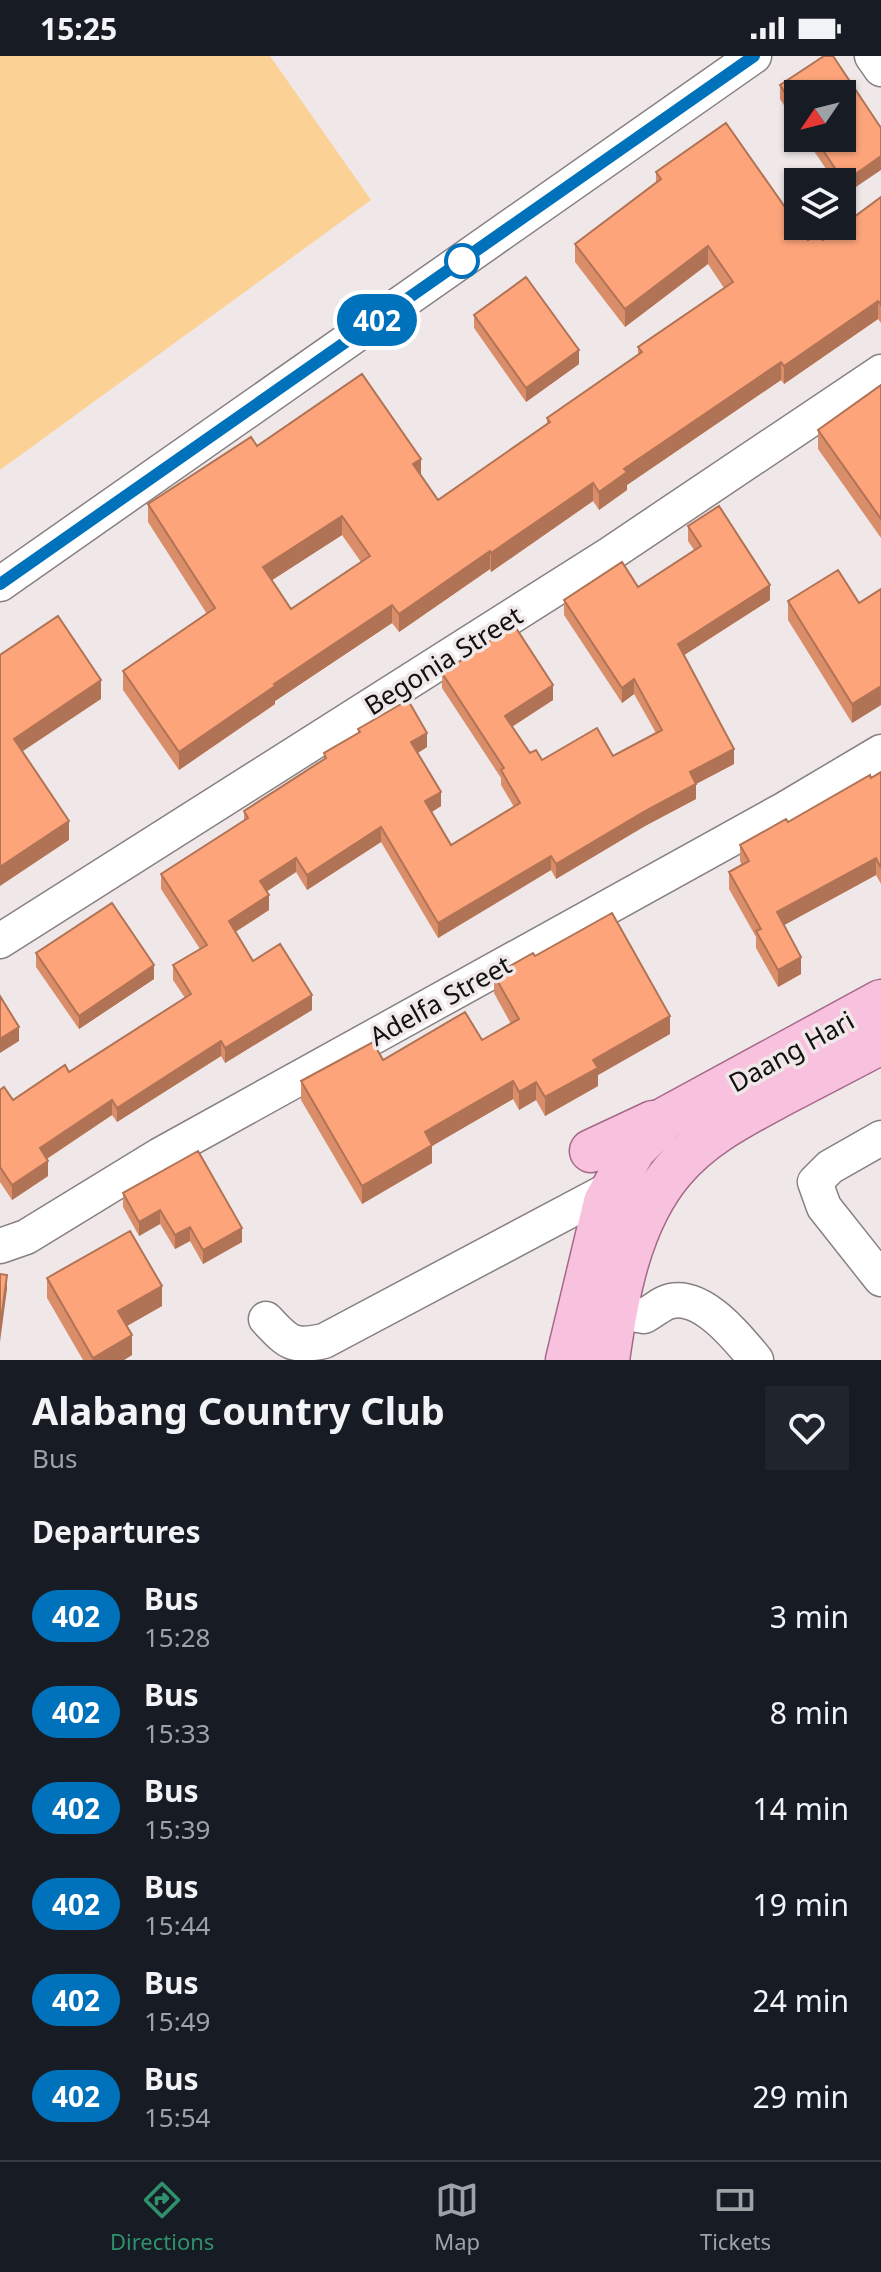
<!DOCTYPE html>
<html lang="en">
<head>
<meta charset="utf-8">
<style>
  :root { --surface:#171b24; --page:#20242c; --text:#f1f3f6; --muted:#9ea1a6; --line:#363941; --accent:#2f916c }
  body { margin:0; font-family:"Noto Sans",sans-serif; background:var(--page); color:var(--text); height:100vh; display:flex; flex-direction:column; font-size:30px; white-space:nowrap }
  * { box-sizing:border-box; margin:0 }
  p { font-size:26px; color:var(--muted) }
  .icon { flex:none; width:44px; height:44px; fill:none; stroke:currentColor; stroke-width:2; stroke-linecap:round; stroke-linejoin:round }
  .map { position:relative; height:1304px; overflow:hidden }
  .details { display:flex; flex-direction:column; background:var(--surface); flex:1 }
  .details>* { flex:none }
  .badge { padding:0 16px; border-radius:26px; font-size:28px; line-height:52px }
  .needle { width:52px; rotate:235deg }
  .buttons { position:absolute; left:784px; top:24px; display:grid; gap:16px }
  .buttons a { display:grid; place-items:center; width:72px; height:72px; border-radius:0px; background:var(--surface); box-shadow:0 2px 6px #0004; font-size:40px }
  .map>.badge { position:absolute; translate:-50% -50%; box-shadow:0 0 0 4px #fff }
  h2 { padding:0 32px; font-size:30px; line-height:72px }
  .round { display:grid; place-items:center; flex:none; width:84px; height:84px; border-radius:0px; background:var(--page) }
  .headline { display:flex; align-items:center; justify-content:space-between; height:136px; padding:0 32px }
  h1 { font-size:38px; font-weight:700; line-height:60px }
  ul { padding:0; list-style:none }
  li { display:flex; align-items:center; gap:24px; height:96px; padding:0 32px }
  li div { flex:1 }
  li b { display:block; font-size:30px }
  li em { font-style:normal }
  li .badge { min-width:88px; font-weight:700; text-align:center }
  .status { display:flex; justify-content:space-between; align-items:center; height:56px; padding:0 40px; background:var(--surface); direction:ltr }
  .status svg { height:22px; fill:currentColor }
  .tabs { display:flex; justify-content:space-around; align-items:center; height:112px; border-top:2px solid var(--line); background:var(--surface); font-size:22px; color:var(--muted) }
  .tabs a { display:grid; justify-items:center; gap:4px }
  .tabs .active { color:var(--accent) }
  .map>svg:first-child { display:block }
</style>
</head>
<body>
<div class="status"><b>15:25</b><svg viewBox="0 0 49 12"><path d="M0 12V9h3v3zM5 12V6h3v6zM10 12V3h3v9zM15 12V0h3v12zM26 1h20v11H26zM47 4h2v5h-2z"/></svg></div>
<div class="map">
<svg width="881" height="1304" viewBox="0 0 881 1304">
  <rect width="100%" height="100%" fill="#f0e8e8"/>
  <path fill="#fbd195" d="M 0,0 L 270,0 L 371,144 L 0,414 Z"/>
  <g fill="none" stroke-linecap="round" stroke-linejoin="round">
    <defs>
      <path id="minor" d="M 872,0 L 881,13
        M 0,528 L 754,0
        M 0,885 L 610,498 L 881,316
        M 881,1082 L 830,1111 L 815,1126 L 824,1151 L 881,1223
        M 0,1190 L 26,1181 L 160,1099 L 785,753 L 881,696
        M 592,1251 L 644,1260 C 654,1255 661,1247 671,1245 C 703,1238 738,1282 756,1304
        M 266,1263 C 288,1286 291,1292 324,1285 L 612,1132 L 624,1128"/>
      <path id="major" d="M 591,1095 L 653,1066
        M 567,1304 L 605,1146 L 634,1094 L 666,1062 L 881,945
        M 608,1304 C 617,1240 630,1166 673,1115 C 703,1079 743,1060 783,1038 C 816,1021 848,1004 881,987"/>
    </defs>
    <use href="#minor" stroke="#888080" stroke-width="37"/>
    <use href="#major" stroke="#a56988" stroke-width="45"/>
    <use href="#minor" stroke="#fff" stroke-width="34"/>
    <use href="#major" stroke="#f8c2df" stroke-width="42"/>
  </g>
  <path fill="#da8d69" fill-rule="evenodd" d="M 780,29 L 881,72 L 844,139 L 842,137 L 842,126 L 835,126 L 805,82 L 842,82 L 798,38 L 798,71 L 780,43 Z
    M 656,116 L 808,184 L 823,184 L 881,141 L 881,267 L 878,263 L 784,328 L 781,324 L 627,429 L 627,434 L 599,454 L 593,445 L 491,516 L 490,513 L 399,576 L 392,567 L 275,645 L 275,648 L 179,714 L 123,634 L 123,615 L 207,558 L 148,466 L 148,448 L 257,390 L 421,419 L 438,444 L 547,368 L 547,362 L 638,298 L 638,291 L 724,232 L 708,208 L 625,271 L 575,206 L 575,188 L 656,126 ZM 342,479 L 361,506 L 291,553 L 272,524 Z
    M 474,259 L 579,308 L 526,346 L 474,272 Z
    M 881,329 L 881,482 L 818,393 L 818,374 Z
    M 688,470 L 770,544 L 684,599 L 734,708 L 696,728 L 696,743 L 645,770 L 556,823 L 551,814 L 438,882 L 381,786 L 307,834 L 296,816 L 267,835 L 269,854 L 235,876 L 253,905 L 312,954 L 225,1007 L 221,1000 L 117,1066 L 112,1059 L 47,1103 L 48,1120 L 12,1144 L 0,1126 L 0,1034 L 13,1044 L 69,1016 L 185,942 L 173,924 L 173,909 L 200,893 L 161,833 L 161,818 L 244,765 L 244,755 L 324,704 L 324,697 L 358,677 L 358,673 L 427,691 L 418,697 L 441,750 L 432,756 L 451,789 L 514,751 L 501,729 L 501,722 L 442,632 L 442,617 L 553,644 L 512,671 L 530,697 L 542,704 L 613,700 L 656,677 L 634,638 L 622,647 L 564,559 L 564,544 L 638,531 L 694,494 L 688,485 Z
    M 881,533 L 881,649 L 852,667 L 788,564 L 788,545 L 859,547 Z
    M 881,716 L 881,828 L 876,819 L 784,869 L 801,918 L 778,931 L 756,892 L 756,881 L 729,833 L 729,816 L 742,809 L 740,805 L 740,789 L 788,766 Z
    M 36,897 L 154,923 L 79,973 L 36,911 Z
    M 535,900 L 670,978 L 598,1019 L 598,1030 L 545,1060 L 536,1044 L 519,1054 L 513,1043 L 432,1090 L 432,1107 L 362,1148 L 301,1044 L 301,1025 L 383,1004 L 482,984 L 511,968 L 494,937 L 494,919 Z
    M 123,1137 L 242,1186 L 203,1208 L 190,1185 L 175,1193 L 160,1168 L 139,1180 L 123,1151 Z
    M 47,1222 L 162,1250 L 127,1270 L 132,1299 L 124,1304 L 83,1304 L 47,1242 Z"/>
  <path fill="#b17355" d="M 881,100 L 881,114 L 844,139 L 844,126 Z
    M 708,190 L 708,208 L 625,271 L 625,253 Z
    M 878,245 L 878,263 L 784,328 L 784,310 Z
    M 579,294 L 579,308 L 526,346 L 526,332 Z
    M 781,306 L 781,324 L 627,429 L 627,434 L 599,454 L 599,436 L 624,413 Z
    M 421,403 L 421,421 L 413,408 Z
    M 593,427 L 593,445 L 491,516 L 491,497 Z
    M 342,460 L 342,479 L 263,530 L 263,511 Z
    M 490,495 L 490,513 L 399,576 L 399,558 Z
    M 770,529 L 770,544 L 678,603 L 678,588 Z
    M 392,549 L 392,567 L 275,645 L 275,648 L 179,714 L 179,696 L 274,628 Z
    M 634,623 L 634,638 L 622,647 L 622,632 Z
    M 101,624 L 101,643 L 14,701 L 14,683 Z
    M 553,629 L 553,644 L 505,675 L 505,660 Z
    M 881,630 L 881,649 L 852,667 L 852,648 Z
    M 427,677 L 427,691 L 411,701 L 411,686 Z
    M 734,693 L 734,708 L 696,728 L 696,743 L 645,770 L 556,823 L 556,808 L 690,716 Z
    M 441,736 L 441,750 L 425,760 L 425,745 Z
    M 69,765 L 69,784 L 0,830 L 0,811 Z
    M 381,771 L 381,786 L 307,834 L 307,819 Z
    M 551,800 L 551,814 L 438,882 L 438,867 Z
    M 296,802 L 296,816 L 260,840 L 260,825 Z
    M 876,802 L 876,819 L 777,873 L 777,856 Z
    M 269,839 L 269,854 L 229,880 L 229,865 Z
    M 801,901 L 801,918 L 778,931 L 778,914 Z
    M 154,909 L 154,923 L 79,973 L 79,960 Z
    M 312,939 L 312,954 L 225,1007 L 225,992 Z
    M 670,960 L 670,978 L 598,1019 L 598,1030 L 545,1060 L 545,1041 L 593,1004 Z
    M 19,971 L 19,985 L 0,997 L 0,983 Z
    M 221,985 L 221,1000 L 117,1066 L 117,1052 Z
    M 513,1025 L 513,1043 L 432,1090 L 432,1107 L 362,1148 L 362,1130 L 425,1076 Z
    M 536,1026 L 536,1044 L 519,1054 L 519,1036 Z
    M 112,1044 L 112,1059 L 40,1107 L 40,1092 Z
    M 48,1105 L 48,1120 L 12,1144 L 12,1129 Z
    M 160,1154 L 160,1168 L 139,1180 L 139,1166 Z
    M 190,1171 L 190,1185 L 175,1193 L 175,1179 Z
    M 242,1172 L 242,1186 L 203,1208 L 203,1194 Z
    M 7,1219 L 7,1233 L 0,1286 L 0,1272 Z
    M 162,1230 L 162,1250 L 118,1275 L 118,1255 Z
    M 132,1279 L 132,1299 L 124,1304 L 93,1304 L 93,1302 Z"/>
  <path fill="#fda47a" stroke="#b17355" stroke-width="2" fill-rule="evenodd" d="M 824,0 L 833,0 L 881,72 L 881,100 L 844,126 L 815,82 L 842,82 L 842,38 L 798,38 L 798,57 L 780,29 Z
    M 726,67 L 808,184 L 818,177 L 823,184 L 881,141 L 881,249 L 878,245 L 784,310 L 781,306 L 624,413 L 627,416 L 599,436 L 593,427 L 491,497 L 490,495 L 399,558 L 392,549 L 274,628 L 275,630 L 179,696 L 123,615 L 215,552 L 148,448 L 251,381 L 257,390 L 362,318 L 421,403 L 413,408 L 438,444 L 550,366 L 547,362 L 642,296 L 638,291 L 733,226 L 708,190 L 625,253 L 575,188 L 661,123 L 656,116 ZM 342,460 L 370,500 L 291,553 L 263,511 Z
    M 526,221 L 579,294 L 526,332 L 474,259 Z
    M 881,329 L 881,463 L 818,374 Z
    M 719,450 L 770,529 L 678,588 L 734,693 L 690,716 L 696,728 L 645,755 L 556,808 L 551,800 L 438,867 L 381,771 L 307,819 L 296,802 L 260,825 L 269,839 L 229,865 L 253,905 L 280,888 L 312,939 L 225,992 L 221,985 L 117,1052 L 112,1044 L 40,1092 L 48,1105 L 12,1129 L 0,1111 L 0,1034 L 4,1031 L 13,1044 L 65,1009 L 69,1016 L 191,938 L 173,909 L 207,889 L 161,818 L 248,762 L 244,755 L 326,702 L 324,697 L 360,676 L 358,673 L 408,644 L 427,677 L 411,686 L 441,736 L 425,745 L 451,789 L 520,747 L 501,714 L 504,712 L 442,617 L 514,569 L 553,629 L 505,660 L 530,697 L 536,694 L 542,704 L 597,672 L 613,700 L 662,674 L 634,623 L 622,632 L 564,544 L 622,506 L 638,531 L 701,490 L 688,470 Z
    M 838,514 L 859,547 L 881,533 L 881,630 L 852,648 L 788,545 Z
    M 58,560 L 101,624 L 14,683 L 69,765 L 0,811 L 0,599 Z
    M 881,716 L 881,812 L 876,802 L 777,856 L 801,901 L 778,914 L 756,875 L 761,873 L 729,816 L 749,805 L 740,789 L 786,763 L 788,766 L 870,719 L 871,722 Z
    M 112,847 L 154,909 L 79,960 L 36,897 Z
    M 612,857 L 670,960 L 593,1004 L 598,1012 L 545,1041 L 536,1026 L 519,1036 L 513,1025 L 425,1076 L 432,1089 L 362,1130 L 301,1025 L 373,986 L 383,1004 L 465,956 L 482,984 L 519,963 L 494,919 L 533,897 L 535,900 Z
    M 0,940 L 19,971 L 0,983 Z
    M 198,1095 L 242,1172 L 203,1194 L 190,1171 L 175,1179 L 160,1154 L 139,1166 L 123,1137 Z
    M 130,1175 L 162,1230 L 118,1255 L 132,1279 L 93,1302 L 47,1222 Z
    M 0,1218 L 7,1219 L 0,1272 Z"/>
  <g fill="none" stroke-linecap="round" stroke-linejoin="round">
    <defs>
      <path id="line" d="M 0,528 L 754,0"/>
    </defs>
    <use href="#line" stroke="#fff" stroke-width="18"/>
    <use href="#line" stroke="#0072bc" stroke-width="12"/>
  </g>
  <circle fill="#fff" stroke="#0072bc" stroke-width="4" cx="462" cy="205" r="16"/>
  <g text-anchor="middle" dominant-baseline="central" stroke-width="7" stroke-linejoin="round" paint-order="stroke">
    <g font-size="26" fill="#131010" stroke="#f0e8e8">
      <text transform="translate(443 604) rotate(-32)">Begonia Street</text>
      <text transform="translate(440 944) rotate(-29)">Adelfa Street</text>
      <text transform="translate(791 995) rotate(-29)">Daang Hari</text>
    </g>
  </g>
</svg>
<div class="buttons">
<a><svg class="needle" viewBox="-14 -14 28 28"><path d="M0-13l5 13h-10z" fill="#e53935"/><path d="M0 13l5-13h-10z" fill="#9ea1a6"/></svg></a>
<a><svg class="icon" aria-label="layers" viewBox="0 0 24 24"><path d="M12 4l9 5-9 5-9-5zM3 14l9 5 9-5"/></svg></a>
</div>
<b class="badge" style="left:377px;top:264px;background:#0072bc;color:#fff">402</b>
</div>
<section class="details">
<div class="headline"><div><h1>Alabang Country Club</h1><p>Bus</p></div><a class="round"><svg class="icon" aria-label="heart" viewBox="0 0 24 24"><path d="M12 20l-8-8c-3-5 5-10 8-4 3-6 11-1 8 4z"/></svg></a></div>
<h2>Departures</h2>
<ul>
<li><span class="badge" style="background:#0072bc;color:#fff">402</span><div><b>Bus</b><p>15:28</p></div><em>3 min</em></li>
<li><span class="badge" style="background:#0072bc;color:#fff">402</span><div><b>Bus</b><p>15:33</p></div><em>8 min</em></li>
<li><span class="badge" style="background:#0072bc;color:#fff">402</span><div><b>Bus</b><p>15:39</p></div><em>14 min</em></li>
<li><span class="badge" style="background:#0072bc;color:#fff">402</span><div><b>Bus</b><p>15:44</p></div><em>19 min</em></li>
<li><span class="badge" style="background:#0072bc;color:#fff">402</span><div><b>Bus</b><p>15:49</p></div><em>24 min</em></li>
<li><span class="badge" style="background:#0072bc;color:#fff">402</span><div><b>Bus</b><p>15:54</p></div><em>29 min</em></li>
</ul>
</section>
<nav class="tabs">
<a class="active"><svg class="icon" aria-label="directions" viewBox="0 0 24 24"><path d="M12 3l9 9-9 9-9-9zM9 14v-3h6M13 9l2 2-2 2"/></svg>Directions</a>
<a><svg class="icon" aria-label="map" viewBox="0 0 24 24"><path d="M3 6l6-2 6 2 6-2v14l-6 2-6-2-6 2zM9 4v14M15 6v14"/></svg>Map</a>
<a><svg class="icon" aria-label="tickets" viewBox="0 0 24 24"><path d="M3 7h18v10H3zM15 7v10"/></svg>Tickets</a>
</nav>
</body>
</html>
